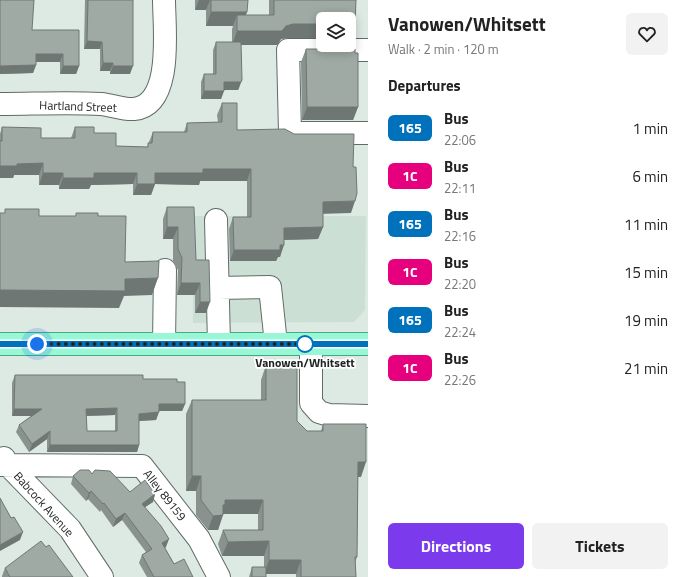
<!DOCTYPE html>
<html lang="en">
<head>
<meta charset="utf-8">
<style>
  :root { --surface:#fff; --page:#f2f2f2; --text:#222; --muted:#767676; --accent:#7c3aed }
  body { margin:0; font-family:"Titillium Web",sans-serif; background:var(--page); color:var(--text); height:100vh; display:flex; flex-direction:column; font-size:15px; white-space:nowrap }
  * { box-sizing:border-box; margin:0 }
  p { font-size:13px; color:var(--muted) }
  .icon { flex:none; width:22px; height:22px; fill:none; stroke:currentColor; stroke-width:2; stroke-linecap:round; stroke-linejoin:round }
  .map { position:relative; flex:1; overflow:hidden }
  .details { display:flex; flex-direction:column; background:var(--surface); width:320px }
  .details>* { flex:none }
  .badge { padding:0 8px; border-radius:6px; font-size:14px; line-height:26px }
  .tools { position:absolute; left:316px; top:12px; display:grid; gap:8px }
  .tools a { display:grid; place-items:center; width:40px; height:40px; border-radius:6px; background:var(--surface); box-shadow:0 2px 10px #0003; font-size:20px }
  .you { position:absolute; width:20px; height:20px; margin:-10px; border:3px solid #fff; border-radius:50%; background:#1a73e8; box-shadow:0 0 0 6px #1a73e833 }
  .map>.badge { position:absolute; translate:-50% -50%; box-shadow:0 0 0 2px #fff }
  h2 { padding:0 20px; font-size:15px; line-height:36px }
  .round { display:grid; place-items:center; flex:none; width:42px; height:42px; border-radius:6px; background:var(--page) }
  .head { display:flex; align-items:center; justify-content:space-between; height:68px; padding:0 20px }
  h1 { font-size:19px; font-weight:700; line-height:30px }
  .primary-button { display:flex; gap:8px; margin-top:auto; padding:8px 20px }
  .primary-button a { flex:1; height:46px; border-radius:6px; background:var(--accent); color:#fff; font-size:16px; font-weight:700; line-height:46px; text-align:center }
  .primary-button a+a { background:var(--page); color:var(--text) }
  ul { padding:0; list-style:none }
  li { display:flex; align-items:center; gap:12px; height:48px; padding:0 20px }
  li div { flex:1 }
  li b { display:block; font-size:15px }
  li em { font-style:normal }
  li .badge { min-width:44px; font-weight:700; text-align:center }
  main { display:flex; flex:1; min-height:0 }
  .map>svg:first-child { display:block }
</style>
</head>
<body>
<main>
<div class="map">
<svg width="368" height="577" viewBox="0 0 368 577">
  <rect width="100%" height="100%" fill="#dde9e3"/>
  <path fill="#ccdfd5" d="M 193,216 L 366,216 L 365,310 L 354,322 L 193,323 Z"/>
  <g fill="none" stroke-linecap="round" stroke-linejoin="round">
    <defs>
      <path id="minor" d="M 368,50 L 288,50 L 290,133 L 368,133
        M 0,104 C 34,104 68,102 101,104 C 112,105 124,110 134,109 C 174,105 164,27 164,0
        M 216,220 L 219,344
        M 218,288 L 270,287 L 276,344
        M 164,344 L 165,270
        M 311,344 L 311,403 L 319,412 L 329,415 L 368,416
        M 4,458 L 8,465 L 70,529 L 102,577
        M 0,465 L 142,466 L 199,539 L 219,577"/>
      <path id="major" d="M 0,344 L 368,344"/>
    </defs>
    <use href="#minor" stroke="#616c67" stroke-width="24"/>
    <use href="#major" stroke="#44aa85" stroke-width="24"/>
    <use href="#minor" stroke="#fff" stroke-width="22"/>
    <use href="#major" stroke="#9af7d6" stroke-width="22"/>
  </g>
  <path fill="#89928e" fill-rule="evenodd" d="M 0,0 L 32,30 L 79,66 L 76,74 L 60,74 L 60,62 L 36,62 L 36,65 L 33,73 L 0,74 Z
    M 85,0 L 133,0 L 130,74 L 110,74 L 110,71 L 100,71 L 100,49 L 84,49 Z
    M 195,0 L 248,0 L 246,15 L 269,15 L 269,0 L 356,0 L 355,24 L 350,38 L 288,38 L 281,39 L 277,45 L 241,45 L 239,88 L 238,90 L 224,90 L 221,99 L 201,99 L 201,82 L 204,74 L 213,74 L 213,50 L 216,42 L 232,42 L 232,29 L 233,26 L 206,26 L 206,10 L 195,10 Z
    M 306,49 L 358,107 L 353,120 L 302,120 L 301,62 Z
    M 222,103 L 237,130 L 351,213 L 323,213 L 323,227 L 318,239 L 284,240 L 280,257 L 278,257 L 276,261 L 230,261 L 229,229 L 233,217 L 247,217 L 247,181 L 200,181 L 199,185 L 155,184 L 151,195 L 133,195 L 133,184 L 91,185 L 89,189 L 59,189 L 59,185 L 39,185 L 39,175 L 14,175 L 13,178 L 0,178 L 0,134 L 2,127 L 41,138 L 71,138 L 75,127 L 94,133 L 116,146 L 147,147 L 153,132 L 184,132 L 187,123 L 218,122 L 217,115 Z
    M 167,207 L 196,260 L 206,313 L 195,313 L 195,295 L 177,295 L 178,270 L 173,261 L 173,239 L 163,239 L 163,219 Z
    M 274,363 L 297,421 L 307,431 L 321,431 L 323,424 L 361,477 L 358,477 L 357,557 L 355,563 L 356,577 L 296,577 L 296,574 L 266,574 L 266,577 L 249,577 L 252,567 L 264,567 L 264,556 L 222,556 L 218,544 L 223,530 L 258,530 L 258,514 L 223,514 L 218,530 L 208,530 L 196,515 L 196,491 L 186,491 L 186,414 L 192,400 L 261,400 L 261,380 L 266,365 L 274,365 Z
    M 15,375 L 143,379 L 177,382 L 185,404 L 182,411 L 159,411 L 156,420 L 139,421 L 139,445 L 137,452 L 47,452 L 47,439 L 29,452 L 16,432 L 19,425 L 31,416 L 12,416 L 12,383 ZM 115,415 L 115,431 L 87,431 L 86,416 Z
    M 92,474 L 130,492 L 155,494 L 153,502 L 145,507 L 166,547 L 165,548 L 174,564 L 193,577 L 147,577 L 139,563 L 142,555 L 146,552 L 122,520 L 113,527 L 101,510 L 100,512 L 88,499 L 86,501 L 71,484 L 73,476 Z
    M 46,547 L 73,577 L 2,577 L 2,576 L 5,568 Z"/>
  <path fill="#6f7774" d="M 199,0 L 210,0 L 206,10 L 195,10 Z
    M 211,12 L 247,12 L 242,26 L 237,15 L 233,26 L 206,26 Z
    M 293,24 L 323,24 L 323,38 L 288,38 L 281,39 L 277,45 L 232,45 L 237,31 L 286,26 Z
    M 349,24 L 355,24 L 350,38 L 349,38 Z
    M 87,41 L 102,42 L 100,49 L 84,49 Z
    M 36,54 L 63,54 L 60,62 L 33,62 Z
    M 103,63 L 113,63 L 110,71 L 100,71 Z
    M 36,65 L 33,73 L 0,74 L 0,66 Z
    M 63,66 L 79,66 L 76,74 L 60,74 Z
    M 113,66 L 133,66 L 130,74 L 110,74 Z
    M 242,80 L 239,88 L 238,90 L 221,90 L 224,82 Z
    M 204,91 L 224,91 L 221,99 L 201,99 Z
    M 307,107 L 358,107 L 353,120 L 302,120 Z
    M 43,163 L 39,175 L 14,175 L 13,178 L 0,178 L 0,166 L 17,164 Z
    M 203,169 L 251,169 L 247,181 L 200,181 L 199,185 L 155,184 L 151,195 L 133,195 L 137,184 L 155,173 Z
    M 43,173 L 63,173 L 59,185 L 39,185 Z
    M 94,173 L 137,173 L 133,184 L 91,185 L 89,189 L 59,189 L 63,178 Z
    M 355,201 L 351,213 L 318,214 L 323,202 Z
    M 167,227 L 178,227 L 173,239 L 163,239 Z
    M 323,227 L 318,239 L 280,240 L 284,228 Z
    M 280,245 L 284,245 L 280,257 L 278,257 L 276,261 L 230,261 L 234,250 Z
    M 158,278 L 152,295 L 124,296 L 119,308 L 0,307 L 0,290 L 125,279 Z
    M 181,283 L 200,283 L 195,295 L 177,295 Z
    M 200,302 L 210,302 L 206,313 L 195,313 Z
    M 159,404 L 185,404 L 182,411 L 156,411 Z
    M 117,408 L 115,415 L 83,416 L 86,409 Z
    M 14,409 L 42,409 L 39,416 L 12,416 Z
    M 159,412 L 156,420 L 137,421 L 139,414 Z
    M 50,431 L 47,439 L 29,452 L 32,444 Z
    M 50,445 L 139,445 L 137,452 L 47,452 Z
    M 358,462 L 366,462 L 361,477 L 353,477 Z
    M 192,476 L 201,476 L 196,491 L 186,491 Z
    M 91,491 L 88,499 L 86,501 L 89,493 Z
    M 155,494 L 153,502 L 139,511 L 142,504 Z
    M 225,500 L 263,500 L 258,514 L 222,514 L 223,515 L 218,530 L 208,530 L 213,516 L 223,505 Z
    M 125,513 L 122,520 L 113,527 L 116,519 Z
    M 23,532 L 20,540 L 0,551 L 0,545 Z
    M 169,539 L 166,547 L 159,551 L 162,543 Z
    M 269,541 L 264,556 L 222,556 L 228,542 Z
    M 269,560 L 301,560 L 296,574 L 264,574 Z"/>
  <path fill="#9faaa5" stroke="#6f7774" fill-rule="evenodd" d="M 0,0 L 34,0 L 32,30 L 79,30 L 79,66 L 63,66 L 63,54 L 36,54 L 36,65 L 0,66 Z
    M 88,0 L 133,0 L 133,66 L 113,66 L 113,63 L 103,63 L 102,42 L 87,41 Z
    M 211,0 L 248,0 L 247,12 L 211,12 Z
    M 274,0 L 356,0 L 355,24 L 349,24 L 349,19 L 323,19 L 323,24 L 293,24 L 286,26 L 282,31 L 237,31 L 237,15 L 274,15 Z
    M 216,42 L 241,42 L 242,80 L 241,82 L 224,82 L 224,91 L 204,91 L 204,74 L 216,74 Z
    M 306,49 L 355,49 L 355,53 L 358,53 L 358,107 L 307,107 Z
    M 222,103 L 237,103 L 237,130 L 285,129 L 294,134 L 354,134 L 353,167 L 356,167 L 357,193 L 355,201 L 323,202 L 323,227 L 284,228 L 284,245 L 280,245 L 280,250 L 234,250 L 233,217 L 251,217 L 251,169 L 203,169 L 203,173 L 155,173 L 155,184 L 137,184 L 137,173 L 94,173 L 94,178 L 63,178 L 63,173 L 43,173 L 43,163 L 17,164 L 17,166 L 0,166 L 0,141 L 2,141 L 2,127 L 41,128 L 41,138 L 75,138 L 75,127 L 94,127 L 94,133 L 116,133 L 116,146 L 148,147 L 148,143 L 152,143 L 153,132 L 187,132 L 187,123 L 222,122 Z
    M 167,207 L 194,207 L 196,260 L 209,260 L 210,302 L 200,302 L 200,283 L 181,283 L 182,258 L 178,249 L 178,227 L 167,227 Z
    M 5,209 L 39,209 L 39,216 L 76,216 L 76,213 L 98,213 L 98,216 L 126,216 L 125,262 L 159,261 L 158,278 L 125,279 L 125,291 L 0,290 L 0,213 L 5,213 Z
    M 274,363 L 297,363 L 297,421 L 307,431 L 323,431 L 323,424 L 366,424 L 366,462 L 358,462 L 357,557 L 355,557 L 356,577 L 301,577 L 301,560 L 269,560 L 269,541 L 228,542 L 223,530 L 263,530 L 263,500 L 225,500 L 225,505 L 223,505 L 223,515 L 213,516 L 201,500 L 201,476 L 192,476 L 192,400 L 266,400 L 266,365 L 274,365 Z
    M 15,375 L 143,375 L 143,379 L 177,379 L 177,382 L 185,382 L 185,404 L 159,404 L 159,412 L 139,414 L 139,445 L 50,445 L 50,431 L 32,444 L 19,425 L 42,409 L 14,409 ZM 117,408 L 117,431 L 87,431 L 86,409 Z
    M 80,470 L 89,470 L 92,474 L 95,470 L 110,471 L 130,492 L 145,480 L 155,494 L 142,504 L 161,526 L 169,539 L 162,543 L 174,564 L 184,559 L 193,577 L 154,577 L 142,555 L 152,549 L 125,513 L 116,519 L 104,503 L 103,504 L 91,491 L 89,493 L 73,476 Z
    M 0,498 L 11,518 L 14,517 L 23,532 L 0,545 Z
    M 41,541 L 46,547 L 49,545 L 73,577 L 10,577 L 5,568 Z
    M 252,567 L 266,567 L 266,577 L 252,577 Z"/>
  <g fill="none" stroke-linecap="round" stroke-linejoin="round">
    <defs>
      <path id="line" d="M 0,344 L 368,344"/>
    </defs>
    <use href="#line" stroke="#fff" stroke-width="9"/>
    <use href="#line" stroke="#0072bc" stroke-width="6"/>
    <path stroke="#202422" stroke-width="4" stroke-dasharray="0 7.2" d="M 37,344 L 305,344"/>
  </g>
  <circle fill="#fff" stroke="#0072bc" stroke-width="2" cx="305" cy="344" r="8"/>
  <g text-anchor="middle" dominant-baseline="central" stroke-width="3.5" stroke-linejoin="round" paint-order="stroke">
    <g font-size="12" fill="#202422" stroke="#fff">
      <text transform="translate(78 106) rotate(2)">Hartland Street</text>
      <text transform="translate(165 495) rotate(52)">Alley 89159</text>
      <text transform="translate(44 504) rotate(48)">Babcock Avenue</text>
    </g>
    <g font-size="12" font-weight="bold" fill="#202422" stroke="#fff">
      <text x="305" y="362">Vanowen/Whitsett</text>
    </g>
  </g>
</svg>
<div class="tools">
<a><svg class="icon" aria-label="layers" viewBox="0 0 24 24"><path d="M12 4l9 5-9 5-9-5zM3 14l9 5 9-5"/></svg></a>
</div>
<div class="you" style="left:37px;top:344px"></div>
</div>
<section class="details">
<div class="head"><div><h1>Vanowen/Whitsett</h1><p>Walk · 2 min · 120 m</p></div><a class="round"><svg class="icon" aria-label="heart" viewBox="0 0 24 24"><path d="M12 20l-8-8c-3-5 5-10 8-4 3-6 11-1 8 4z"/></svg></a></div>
<h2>Departures</h2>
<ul>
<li><span class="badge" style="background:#0072bc;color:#fff">165</span><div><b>Bus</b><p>22:06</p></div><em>1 min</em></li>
<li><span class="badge" style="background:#e6007e;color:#fff">1C</span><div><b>Bus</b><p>22:11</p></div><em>6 min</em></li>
<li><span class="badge" style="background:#0072bc;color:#fff">165</span><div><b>Bus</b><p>22:16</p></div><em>11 min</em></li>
<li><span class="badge" style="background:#e6007e;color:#fff">1C</span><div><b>Bus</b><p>22:20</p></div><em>15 min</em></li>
<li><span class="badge" style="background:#0072bc;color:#fff">165</span><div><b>Bus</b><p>22:24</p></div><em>19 min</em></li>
<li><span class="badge" style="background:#e6007e;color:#fff">1C</span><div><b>Bus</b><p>22:26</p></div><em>21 min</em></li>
</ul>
<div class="primary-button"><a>Directions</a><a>Tickets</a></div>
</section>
</main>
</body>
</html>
